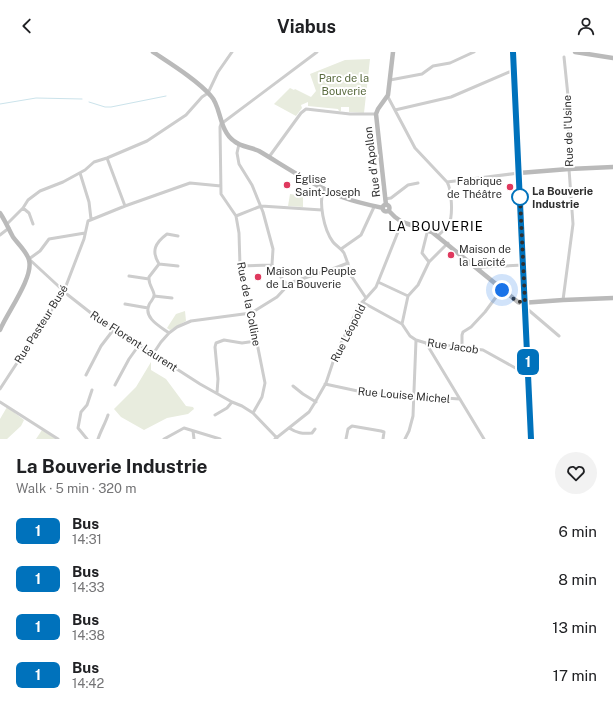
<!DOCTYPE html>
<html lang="en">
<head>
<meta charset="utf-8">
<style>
  :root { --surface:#fff; --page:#f2f2f2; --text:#202124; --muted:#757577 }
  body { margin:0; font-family:"Public Sans",sans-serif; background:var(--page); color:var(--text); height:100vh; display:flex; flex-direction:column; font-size:15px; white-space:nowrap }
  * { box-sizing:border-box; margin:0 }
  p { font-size:13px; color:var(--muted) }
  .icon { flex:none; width:22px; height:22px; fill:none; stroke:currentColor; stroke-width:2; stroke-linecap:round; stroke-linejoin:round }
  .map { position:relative; height:387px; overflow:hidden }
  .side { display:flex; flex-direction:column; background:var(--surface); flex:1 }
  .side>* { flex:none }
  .badge { padding:0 8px; border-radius:6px; font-size:14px; line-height:26px }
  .you { position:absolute; width:20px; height:20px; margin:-10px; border:3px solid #fff; border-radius:50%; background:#1a73e8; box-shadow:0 0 0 6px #1a73e833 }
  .map>.badge { position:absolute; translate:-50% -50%; box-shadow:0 0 0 2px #fff }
  .round { display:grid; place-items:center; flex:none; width:42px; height:42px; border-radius:21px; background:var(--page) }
  .summary { display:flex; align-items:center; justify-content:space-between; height:68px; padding:0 16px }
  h1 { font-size:19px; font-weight:700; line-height:30px }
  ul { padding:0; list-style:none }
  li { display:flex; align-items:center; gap:12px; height:48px; padding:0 16px }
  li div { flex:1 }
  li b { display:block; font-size:15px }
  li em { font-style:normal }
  li .badge { min-width:44px; font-weight:700; text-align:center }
  header { display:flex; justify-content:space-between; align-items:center; height:52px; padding:0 16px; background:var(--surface); font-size:18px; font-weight:700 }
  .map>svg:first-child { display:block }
</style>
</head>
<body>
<header><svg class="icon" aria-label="back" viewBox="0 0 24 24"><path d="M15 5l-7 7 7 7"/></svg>Viabus<svg class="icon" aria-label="person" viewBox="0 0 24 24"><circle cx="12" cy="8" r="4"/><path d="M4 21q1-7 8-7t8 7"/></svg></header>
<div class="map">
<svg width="613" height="387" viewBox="0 0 613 387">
  <rect width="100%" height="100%" fill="#fff"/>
  <path fill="#e8ecde" d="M 370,7 L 364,61 L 349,60 L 349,55 L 341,55 L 341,59 L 339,59 L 338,57 L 308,54 L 308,50 L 301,53 L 302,56 L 296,64 L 274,52 L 290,36 L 294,38 L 295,37 L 311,45 L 316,39 L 310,22 L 345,8 Z
    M 290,142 L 303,144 L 303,155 L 288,154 Z
    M 185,259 L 186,269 L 170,278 L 167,276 L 176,262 Z
    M 151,310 L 151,318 L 166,327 L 186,354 L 193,355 L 194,357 L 188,362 L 167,366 L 144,378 L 121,365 L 114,357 L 136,335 Z
    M 7,355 L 24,368 L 21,374 L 7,387 L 0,387 L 0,367 Z
    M 42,378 L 56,387 L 36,387 Z"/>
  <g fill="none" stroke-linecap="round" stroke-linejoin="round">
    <path stroke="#cbe3eb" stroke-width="1" d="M 89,50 L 105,55 L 111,55 L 166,44
      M 0,52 L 36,46 L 82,47"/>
    <path stroke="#cdcdcd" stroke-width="3" d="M 390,28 L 422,22 L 433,14 L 450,11 L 474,0
      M 388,45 L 415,96 L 447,130 C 452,138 453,164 449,172 C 447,176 441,180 438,184
      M 395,58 L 451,45 L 514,18
      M 239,92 L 237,101 L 239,112 L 252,133 L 263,160 L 273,197 L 272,213
      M 269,105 L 301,61 L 306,57 L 350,62 L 376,62
      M 107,106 L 125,154
      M 80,121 L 89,150 L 91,167
      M 447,130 L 519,121
      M 324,136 C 318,150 324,178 333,190 C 336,194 341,196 344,201 C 347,208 349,216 352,224
      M 385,147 L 391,146 L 408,133 L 418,131
      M 23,156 L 29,161 L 33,172
      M 236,164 L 261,154 L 322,158
      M 8,171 L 23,156 L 28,148 L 40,139 L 63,130 L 85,118 L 94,110 L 107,106 L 147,89 L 186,63 L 202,45 L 208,41 L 218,20 L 232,0
      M 428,177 L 422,201 L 429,210
      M 85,181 L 49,187 L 40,199 L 29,207 L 68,243 L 96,265 L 200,332 L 232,350 L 242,354 L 253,361 L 277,386
      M 0,183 L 9,176
      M 341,197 L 361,183 L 374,155
      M 159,212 L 178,214
      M 272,213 L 287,233
      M 240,214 L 272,213
      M 335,216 L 348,211
      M 479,217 L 482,215 L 523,213
      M 129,224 L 149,227
      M 378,230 L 408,244
      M 154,244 L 172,246
      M 563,248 L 573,172 L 569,117 L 568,44 L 564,5
      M 362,250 L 402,272 L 410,284 L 416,288 L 426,291 L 483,298 L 528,323
      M 125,252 L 148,256
      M 525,255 L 559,284
      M 402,272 L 408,244 L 418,233 L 429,210 L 448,191
      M 169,281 C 161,275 143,266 149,253 C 150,249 155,247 154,242 C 153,237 149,233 149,227 L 149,225 L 159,212 C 151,199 155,191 167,182 L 178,184
      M 426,291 L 484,387
      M 462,296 L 462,283 L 463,280 L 471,275 L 485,260 L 502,237
      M 153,302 L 161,290 L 169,281 L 177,275 L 191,269 L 251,261 L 277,245 L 290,231 L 328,218 L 335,216 L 345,220 L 352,225 L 366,246
      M 86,323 L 101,294 L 114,277
      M 325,332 L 367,341 L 460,347
      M 115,333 L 129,307 L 139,293
      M 293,334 L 303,342 L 316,350
      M 0,337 L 64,239 L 84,187 L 88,169 L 125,154 L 190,131 L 221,134
      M 217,341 L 218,327 L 215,295 L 216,291 L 224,288 L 242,291 L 256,289
      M 0,350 L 58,387
      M 253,361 L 262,345 L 265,331 L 251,261 L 240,214 L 239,181 L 236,164 L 221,142 L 220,75 L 221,72 L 317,0
      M 215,363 L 227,356 L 232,350
      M 289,376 C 297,381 302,382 312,381 L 315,377
      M 193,379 L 194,387
      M 87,387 L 78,376 L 81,360 L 87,353 L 92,338
      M 98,387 C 101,378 105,372 108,363
      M 164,387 L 184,376 L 220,387
      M 275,387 L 309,360 L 314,352 L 326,331 L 335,304 L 359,254 L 376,235 L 402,170
      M 346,387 L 348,377 L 352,374 L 381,379 L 384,380 L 383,387
      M 405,387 L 409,379 L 413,364 L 416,288"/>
    <path stroke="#bababa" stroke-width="4.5" d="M 153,0 C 171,12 197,28 211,44 C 221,54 219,79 234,89 C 241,95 251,95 259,99 C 286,115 312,133 342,145 C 355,150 369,153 383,156
      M 513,0 L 531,387
      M 575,0 L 613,6
      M 519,121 L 569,117 L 613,115
      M382.5 156a3.5 3.5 0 1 1 7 0a3.5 3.5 0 1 1-7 0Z
      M 386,153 L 376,62 L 378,57 L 388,43 L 393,0
      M 389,159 L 395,165 L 402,170 L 432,180 L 518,250 L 521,251 L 563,248 L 613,246
      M 0,161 C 6,170 8,176 13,185 C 18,192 27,200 29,208 C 34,225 7,261 0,278"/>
  </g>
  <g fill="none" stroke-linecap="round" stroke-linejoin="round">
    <defs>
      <path id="line" d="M 513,0 L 531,387"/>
    </defs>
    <use href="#line" stroke="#fff" stroke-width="9"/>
    <use href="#line" stroke="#0072bc" stroke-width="6"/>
    <path stroke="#303030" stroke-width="4" stroke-dasharray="0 7.2" d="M 502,238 C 508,242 517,252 525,250 L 520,145"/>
  </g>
  <g fill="#df395e" stroke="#fff" stroke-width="1.5">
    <circle cx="287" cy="133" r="4"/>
    <circle cx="510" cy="135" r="4"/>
    <circle cx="451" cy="203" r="4"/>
    <circle cx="258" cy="225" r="4"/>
  </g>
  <circle fill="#fff" stroke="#0072bc" stroke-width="2" cx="520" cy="145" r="8"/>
  <g text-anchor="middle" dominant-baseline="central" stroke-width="4" stroke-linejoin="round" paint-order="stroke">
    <g font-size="11" fill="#596a3e" stroke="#fff">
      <text x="344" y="26">Parc de la<tspan x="344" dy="13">Bouverie</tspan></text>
    </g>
    <g font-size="11" fill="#303030" stroke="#fff">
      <text transform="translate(568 79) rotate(-92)">Rue de l'Usine</text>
      <text transform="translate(372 110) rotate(-97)">Rue d'Apollon</text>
      <text transform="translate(249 252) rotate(79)">Rue de la Colline</text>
      <text transform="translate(41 272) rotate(-58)">Rue Pasteur Busé</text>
      <text transform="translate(348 281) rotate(-63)">Rue Léopold</text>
      <text transform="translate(134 289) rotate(33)">Rue Florent Laurent</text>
      <text transform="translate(453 294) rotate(8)">Rue Jacob</text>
      <text transform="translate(404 343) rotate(5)">Rue Louise Michel</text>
    </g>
    <g font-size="11" fill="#303030" stroke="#fff" text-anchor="start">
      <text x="295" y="127">Église<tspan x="295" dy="13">Saint-Joseph</tspan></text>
      <text x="502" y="129" text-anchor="end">Fabrique<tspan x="502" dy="13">de Théâtre</tspan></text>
      <text x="459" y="197">Maison de<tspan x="459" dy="13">la Laïcité</tspan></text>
      <text x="266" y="219">Maison du Peuple<tspan x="266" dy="13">de La Bouverie</tspan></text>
    </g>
    <g font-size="11" font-weight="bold" fill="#303030" stroke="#fff" text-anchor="start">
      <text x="532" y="139">La Bouverie<tspan x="532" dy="13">Industrie</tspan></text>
    </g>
    <g font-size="13" letter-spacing="1" fill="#000" stroke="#fff">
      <text x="436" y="174">LA BOUVERIE</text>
    </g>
  </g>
</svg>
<div class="you" style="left:502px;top:238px"></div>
<b class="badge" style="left:528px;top:310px;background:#0072bc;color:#fff">1</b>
</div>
<section class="side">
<div class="summary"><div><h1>La Bouverie Industrie</h1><p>Walk · 5 min · 320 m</p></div><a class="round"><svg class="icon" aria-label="heart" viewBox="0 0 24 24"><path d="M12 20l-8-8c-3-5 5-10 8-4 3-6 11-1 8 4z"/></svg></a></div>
<ul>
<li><span class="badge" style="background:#0072bc;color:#fff">1</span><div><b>Bus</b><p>14:31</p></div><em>6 min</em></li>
<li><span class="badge" style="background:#0072bc;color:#fff">1</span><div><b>Bus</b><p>14:33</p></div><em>8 min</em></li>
<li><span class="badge" style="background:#0072bc;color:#fff">1</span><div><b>Bus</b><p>14:38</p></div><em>13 min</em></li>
<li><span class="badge" style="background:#0072bc;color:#fff">1</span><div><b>Bus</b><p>14:42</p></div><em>17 min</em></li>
</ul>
</section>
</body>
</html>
